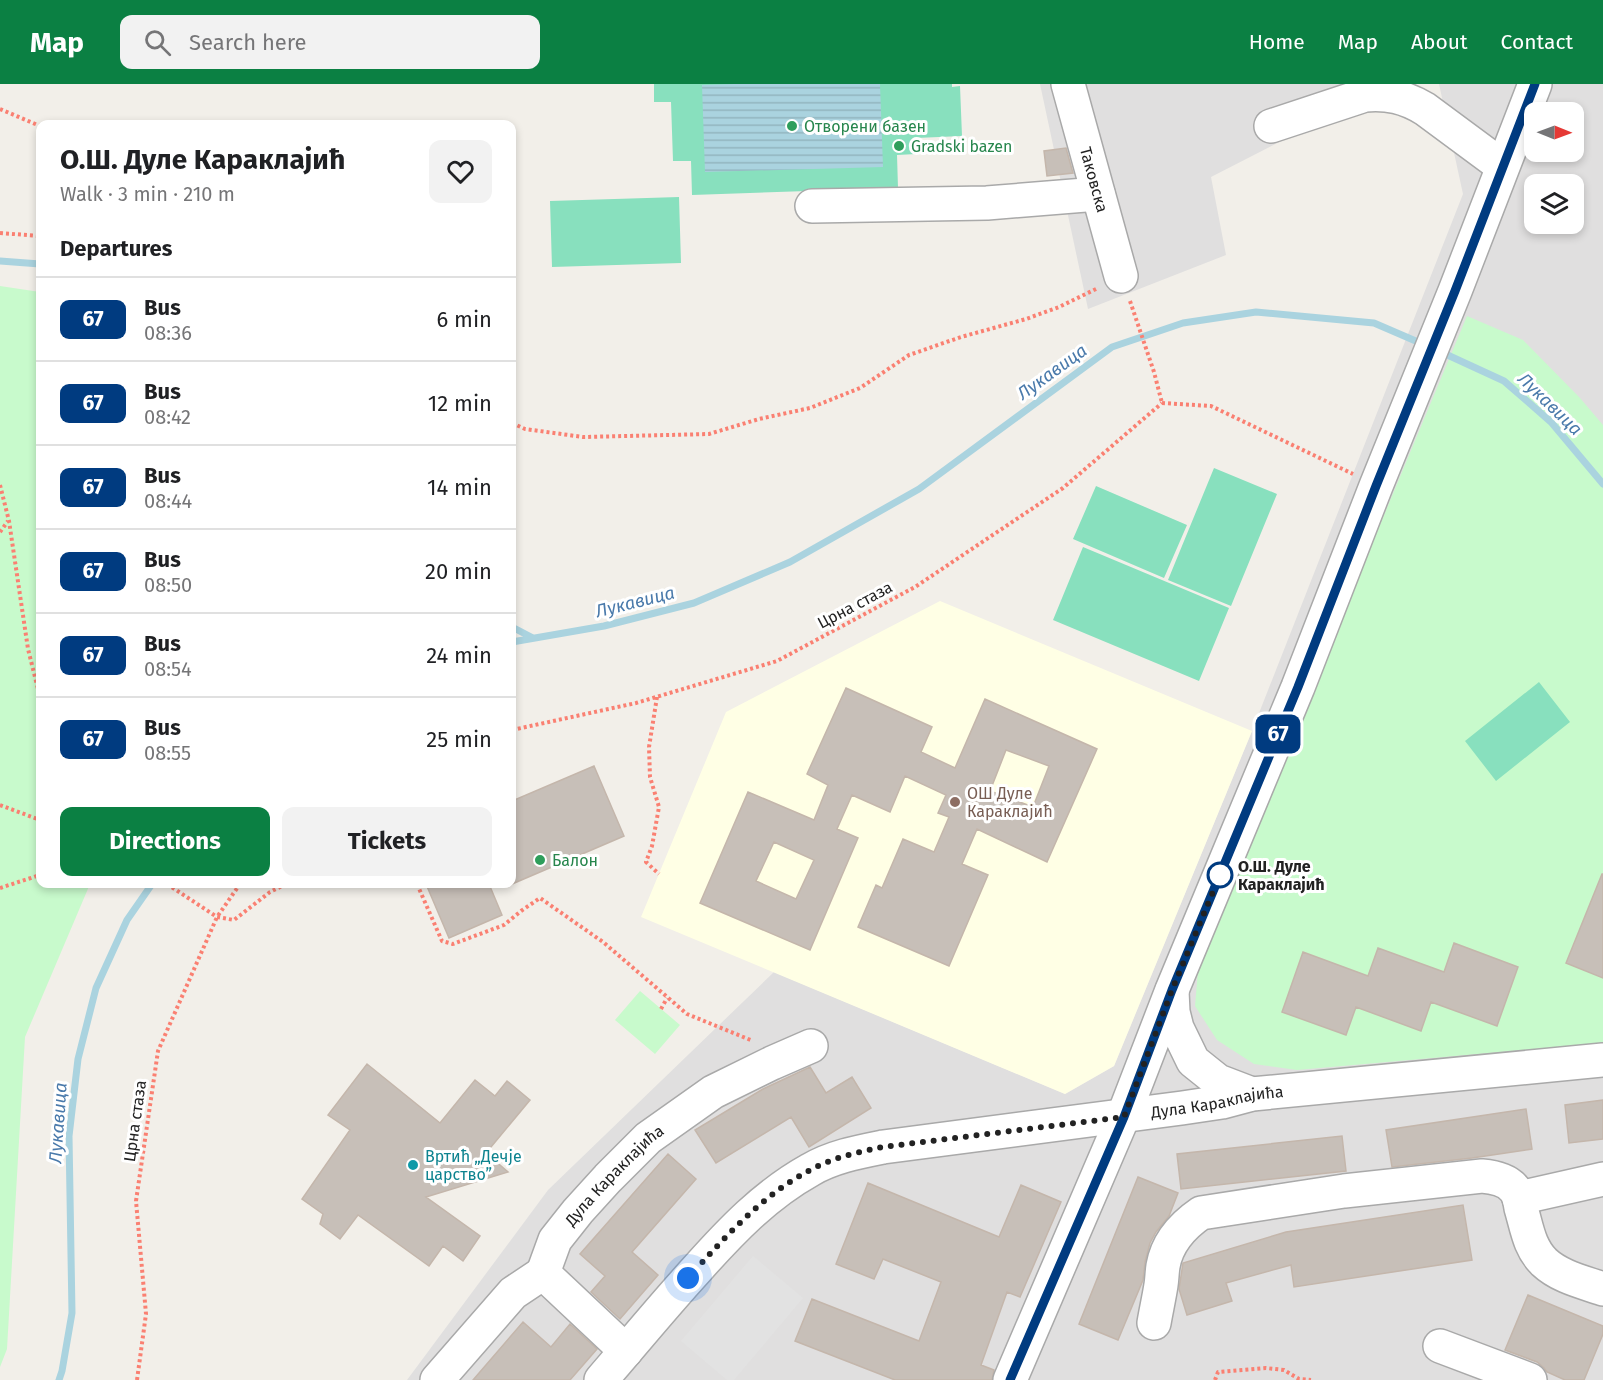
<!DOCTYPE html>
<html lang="en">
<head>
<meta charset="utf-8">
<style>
  :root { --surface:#fff; --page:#f2f2f2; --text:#202124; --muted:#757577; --line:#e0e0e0; --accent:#0b8043 }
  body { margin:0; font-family:"Fira Sans",sans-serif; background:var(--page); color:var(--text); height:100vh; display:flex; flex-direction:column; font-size:22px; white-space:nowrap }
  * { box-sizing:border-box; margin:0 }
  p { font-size:20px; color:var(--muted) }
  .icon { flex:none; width:33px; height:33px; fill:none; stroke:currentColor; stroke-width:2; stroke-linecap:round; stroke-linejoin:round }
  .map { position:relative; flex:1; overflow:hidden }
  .drawer { position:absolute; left:36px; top:36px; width:480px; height:768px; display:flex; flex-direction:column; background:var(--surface); border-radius:12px; box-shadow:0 3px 9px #0003 }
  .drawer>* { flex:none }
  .badge { padding:0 12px; border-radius:9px; font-size:21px; line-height:39px }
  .needle { width:39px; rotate:91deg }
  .fabs { position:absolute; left:1524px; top:18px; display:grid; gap:12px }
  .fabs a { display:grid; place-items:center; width:60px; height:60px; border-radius:12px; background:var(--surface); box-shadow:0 3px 9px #0003; font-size:30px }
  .you { position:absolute; width:30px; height:30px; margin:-15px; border:4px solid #fff; border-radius:50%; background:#1a73e8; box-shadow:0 0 0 9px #1a73e833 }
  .map>.badge { position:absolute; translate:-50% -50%; box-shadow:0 0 0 3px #fff }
  h2 { padding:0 24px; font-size:22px; line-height:54px }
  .round { display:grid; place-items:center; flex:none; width:63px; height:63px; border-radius:12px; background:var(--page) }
  .head { display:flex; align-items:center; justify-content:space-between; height:102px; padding:0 24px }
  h1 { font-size:28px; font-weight:700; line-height:45px }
  .button { display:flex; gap:12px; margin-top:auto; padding:12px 24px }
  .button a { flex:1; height:69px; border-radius:12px; background:var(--accent); color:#fff; font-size:24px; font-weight:700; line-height:69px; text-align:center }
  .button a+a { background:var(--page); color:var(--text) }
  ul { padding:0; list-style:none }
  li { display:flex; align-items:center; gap:18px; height:84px; padding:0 24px; border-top:2px solid var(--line) }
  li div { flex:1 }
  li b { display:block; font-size:22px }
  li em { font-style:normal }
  li .badge { min-width:66px; font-weight:700; text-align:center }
  header { display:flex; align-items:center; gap:36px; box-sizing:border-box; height:84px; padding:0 30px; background:var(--accent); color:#fff }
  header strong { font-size:28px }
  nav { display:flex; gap:33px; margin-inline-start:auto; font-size:21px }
  .search { width:420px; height:54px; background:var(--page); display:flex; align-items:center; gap:15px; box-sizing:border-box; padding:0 21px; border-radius:12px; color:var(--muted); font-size:22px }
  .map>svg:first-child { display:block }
</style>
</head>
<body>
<header>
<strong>Map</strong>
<div class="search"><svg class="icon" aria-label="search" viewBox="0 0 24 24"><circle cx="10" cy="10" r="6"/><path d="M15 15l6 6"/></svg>Search here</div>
<nav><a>Home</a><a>Map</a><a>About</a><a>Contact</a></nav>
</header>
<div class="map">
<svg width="1603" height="1296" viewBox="0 0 1603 1296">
  <defs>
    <pattern id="water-rules" width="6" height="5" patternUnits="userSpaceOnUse" patternTransform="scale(1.5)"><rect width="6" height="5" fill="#aad3df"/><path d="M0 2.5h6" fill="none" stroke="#92b5bf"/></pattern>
  </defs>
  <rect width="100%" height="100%" fill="#f2efe9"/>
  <path fill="#e0dfdf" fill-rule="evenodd" d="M 1040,0 L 1392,0 L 1211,93 L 1226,171 L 1088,225 Z
    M 1439,0 L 1603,0 L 1603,1296 L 407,1296 L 548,1106 L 774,888 L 1065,1010 L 1114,982 L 1252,647 L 1463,110 ZM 1534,28 L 1574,28 L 1574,68 L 1534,68 ZM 1534,100 L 1574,100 L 1574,140 L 1534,140 Z"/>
  <path fill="#ffffe5" d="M 940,517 L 1252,647 L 1114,982 L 1065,1010 L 641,833 L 726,628 Z"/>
  <path fill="#c8facc" d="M 0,202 L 40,208 L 40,800 L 90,800 L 25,953 L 7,1265 L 0,1283 Z
    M 1467,232 L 1523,256 L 1580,314 L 1603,341 L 1603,959 L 1297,986 L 1254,980 L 1217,956 L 1195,922 L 1199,875 Z
    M 640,907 L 680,941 L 655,970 L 615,936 Z"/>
  <path fill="#88e0be" d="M 654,0 L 952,0 L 952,3 L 960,2 L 962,52 L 916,54 L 916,70 L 897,71 L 898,104 L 692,111 L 691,77 L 673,77 L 671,18 L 654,18 Z
    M 679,113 L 681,179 L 552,183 L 550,117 Z
    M 1214,384 L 1277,410 L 1231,522 L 1168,496 Z
    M 1096,402 L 1187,441 L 1164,494 L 1073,455 Z
    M 1083,463 L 1229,524 L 1199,597 L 1053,536 Z
    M 1539,598 L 1570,638 L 1496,697 L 1465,657 Z"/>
  <path fill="#e2e2e2" d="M 753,1172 L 803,1214 L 734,1296 L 727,1296 L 681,1257 Z"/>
  <path fill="url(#water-rules)" d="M 735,0 L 880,0 L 883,83 L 705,88 L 702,1 Z"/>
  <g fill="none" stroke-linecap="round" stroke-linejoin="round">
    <path stroke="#aad3df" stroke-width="7" d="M 0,177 L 40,180
      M 1441,268 L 1504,297 L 1551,338 L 1603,400
      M 512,543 L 533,554
      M 512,558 L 604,542 L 694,519 L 790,478 L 919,405 L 1112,263 L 1183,239 L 1256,228 L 1374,239 L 1425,261
      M 59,1296 L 62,1287 L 72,1229 L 69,1052 L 78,975 L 96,904 L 127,836 L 152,800"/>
  </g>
  <path fill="#c7bfb8" stroke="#c4b6ab" stroke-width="1.5" fill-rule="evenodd" d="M 1066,64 L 1073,89 L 1047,92 L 1044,67 Z
    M 846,604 L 932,643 L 921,668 L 955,684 L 985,615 L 1097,665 L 1047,778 L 977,745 L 962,780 L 988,791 L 949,882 L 858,843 L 876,801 L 882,804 L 903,755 L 934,768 L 949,733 L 938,729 L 946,711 L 905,692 L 890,728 L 852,711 L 837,745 L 858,754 L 810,866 L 700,819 L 748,708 L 814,736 L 828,701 L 807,690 ZM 1006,666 L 1049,682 L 1033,723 L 990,707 ZM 774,758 L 814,776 L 796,815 L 756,797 Z
    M 594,682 L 624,752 L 512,800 L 512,717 Z
    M 1602,790 L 1603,790 L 1603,894 L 1566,879 Z
    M 426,800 L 489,800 L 502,831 L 449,854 Z
    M 1454,859 L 1518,883 L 1497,942 L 1431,918 L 1421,947 L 1356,923 L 1346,951 L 1282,928 L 1303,868 L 1368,892 L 1378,864 L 1444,888 Z
    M 367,980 L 440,1039 L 475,996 L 495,1012 L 507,997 L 530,1016 L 486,1069 L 508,1088 L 426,1113 L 480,1152 L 463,1177 L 443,1162 L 429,1182 L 358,1131 L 340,1155 L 320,1140 L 323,1130 L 302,1115 L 350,1046 L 328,1031 Z
    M 810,983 L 826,1009 L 852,993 L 871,1024 L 809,1063 L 791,1033 L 716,1079 L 695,1046 L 763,1005 Z
    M 1603,1016 L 1603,1055 L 1569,1059 L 1565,1021 Z
    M 1526,1025 L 1532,1065 L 1472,1074 L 1392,1083 L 1386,1046 Z
    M 1342,1052 L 1346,1087 L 1181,1105 L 1177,1070 Z
    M 668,1070 L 696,1095 L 632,1168 L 658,1191 L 620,1235 L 591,1208 L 605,1192 L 580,1170 Z
    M 1138,1093 L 1178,1109 L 1169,1132 L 1156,1148 L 1150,1159 L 1145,1178 L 1143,1196 L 1118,1256 L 1079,1240 Z
    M 868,1099 L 999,1153 L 1021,1101 L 1061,1118 L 1020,1213 L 1007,1208 L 981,1281 L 994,1286 L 992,1296 L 895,1296 L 795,1257 L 812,1215 L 919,1257 L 941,1198 L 883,1175 L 874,1195 L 836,1180 Z
    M 1463,1121 L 1472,1176 L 1294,1203 L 1291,1181 L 1226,1199 L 1232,1217 L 1187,1231 L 1179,1205 L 1183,1179 L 1286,1148 Z
    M 1528,1211 L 1603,1242 L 1603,1250 L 1584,1296 L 1565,1296 L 1547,1288 L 1544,1284 L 1537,1278 L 1505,1266 Z
    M 523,1238 L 551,1263 L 570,1240 L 597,1265 L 570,1296 L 473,1296 Z"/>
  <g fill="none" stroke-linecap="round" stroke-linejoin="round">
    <defs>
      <g id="minor">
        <path id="s1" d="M 1068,0 L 1121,192"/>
        <path d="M 1271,42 L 1365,11 C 1388,9 1405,13 1425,25 L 1502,82"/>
        <path d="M 812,122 L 987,119 L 1098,110"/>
        <path d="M 1172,907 L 1173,928 L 1177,944 L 1193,977 L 1218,997 L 1252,1010"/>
        <path d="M 1519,1114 L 1603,1095"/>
        <path d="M 1154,1239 C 1156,1227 1159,1214 1161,1201 C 1162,1195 1162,1188 1163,1182 C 1167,1159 1182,1142 1201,1129 L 1344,1107 L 1482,1092 C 1494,1093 1508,1096 1515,1106 C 1519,1111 1520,1118 1521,1124 C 1527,1144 1529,1163 1544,1178 C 1560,1193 1583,1198 1603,1205"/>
        <path d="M 1440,1262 L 1530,1296"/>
        <path id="s2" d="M 626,1267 L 543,1189 L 555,1156 L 578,1127 L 608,1094 L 648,1054 L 713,1008 L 772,979 L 811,962"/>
        <path d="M 437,1296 L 513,1209 L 543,1189"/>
        <path id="s3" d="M 601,1296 C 633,1259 664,1221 697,1185 C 730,1148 765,1111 810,1086 C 832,1073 858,1068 883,1063 L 1182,1024 L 1222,1018 L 1252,1010 L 1603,976"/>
        <path d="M 1010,1296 L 1123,1033 L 1172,906 L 1298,603 L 1376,402 L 1455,207 L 1535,0"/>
      </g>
    </defs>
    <use href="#minor" stroke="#a9a9a9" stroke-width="36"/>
    <path stroke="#fa8072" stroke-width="4" stroke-dasharray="3 3" stroke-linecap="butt" d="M 0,25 L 40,42
      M 0,149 L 40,152
      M 1130,217 L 1154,288 L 1162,319
      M 1162,319 L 1211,322 L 1353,390
      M 512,339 L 525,345 L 583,353 L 709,350 L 759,335 L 810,324 L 860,304 L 909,271 L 961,253 L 1026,235 L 1059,223 L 1098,204
      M 0,401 L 9,437 L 28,565 L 40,613
      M 0,448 L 8,437
      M 657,613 L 649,663 L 650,693 L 659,723 L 652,762 L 646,778 L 659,790
      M 512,646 L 636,619 L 777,577 L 915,503 L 1063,404 L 1162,319
      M 0,721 L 40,736
      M 167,800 L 217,833 L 234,836 L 270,808 L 286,800
      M 417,800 L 442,857 L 453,860 L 504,841 L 521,827 L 540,814 L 603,858 L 687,930 L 753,957
      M 0,804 L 40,791
      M 661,925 L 667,914
      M 137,1296 L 146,1230 L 136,1117 L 158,967 L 217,833 L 240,800
      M 1215,1296 L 1218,1288 L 1266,1284 L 1284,1286 L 1299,1295 L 1311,1296"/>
    <use href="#minor" stroke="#fff" stroke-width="33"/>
  </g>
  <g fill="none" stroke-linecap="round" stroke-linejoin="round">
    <defs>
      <path id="line" d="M 1010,1296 L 1124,1033 L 1172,906 L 1298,603 L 1376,402 L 1455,207 L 1535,0"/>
    </defs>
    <use href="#line" stroke="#fff" stroke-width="14"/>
    <use href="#line" stroke="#003b80" stroke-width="9"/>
    <path stroke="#222" stroke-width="6" stroke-dasharray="0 10.8" d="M 688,1194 C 728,1150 769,1103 825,1079 C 844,1071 864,1067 883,1063 L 1124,1033 L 1172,906 L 1220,791"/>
  </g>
  <g fill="#2e9e5b" stroke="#fff" stroke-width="2">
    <circle cx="792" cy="42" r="6"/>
    <circle cx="899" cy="62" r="6"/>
    <circle cx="540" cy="776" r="6"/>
  </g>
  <circle fill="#8d6e63" stroke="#fff" stroke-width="2" cx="955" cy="718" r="6"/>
  <circle fill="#fff" stroke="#003b80" stroke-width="3" cx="1220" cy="791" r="12"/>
  <circle fill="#0f9aa8" stroke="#fff" stroke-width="2" cx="413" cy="1081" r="6"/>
  <g text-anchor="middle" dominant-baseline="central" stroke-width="6" stroke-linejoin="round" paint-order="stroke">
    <g font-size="16" fill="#27864d" stroke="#fff" text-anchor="start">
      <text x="804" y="42">Отворени базен</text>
      <text x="911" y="62">Gradski bazen</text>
      <text x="552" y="776">Балон</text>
    </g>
    <g font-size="16" fill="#222" stroke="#fff">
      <text stroke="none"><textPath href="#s1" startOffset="99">Таковска</textPath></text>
      <text transform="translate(855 521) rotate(-28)">Црна стаза</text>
      <text stroke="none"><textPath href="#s3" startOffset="712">Дула Караклајића</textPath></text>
      <text transform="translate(135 1037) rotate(-82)">Црна стаза</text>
      <text stroke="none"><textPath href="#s2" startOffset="237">Дула Караклајића</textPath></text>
    </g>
    <g font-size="16" fill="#785e54" stroke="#fff" text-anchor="start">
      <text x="967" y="709">ОШ Дуле<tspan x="967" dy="18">Караклајић</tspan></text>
    </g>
    <g font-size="16" font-weight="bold" fill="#222" stroke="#fff" text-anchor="start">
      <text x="1238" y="782">О.Ш. Дуле<tspan x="1238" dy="18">Караклајић</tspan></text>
    </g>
    <g font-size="16" fill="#0d838f" stroke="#fff" text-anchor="start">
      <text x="425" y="1072">Вртић „Дечје<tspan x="425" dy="18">царство”</tspan></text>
    </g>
    <g font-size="18" font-style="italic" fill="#4a7aab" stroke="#fff">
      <text transform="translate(1052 288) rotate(-36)">Лукавица</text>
      <text transform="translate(1550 320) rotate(44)">Лукавица</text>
      <text transform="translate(635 518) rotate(-14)">Лукавица</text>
      <text transform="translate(58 1039) rotate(-86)">Лукавица</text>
    </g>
  </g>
</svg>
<div class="fabs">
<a><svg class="needle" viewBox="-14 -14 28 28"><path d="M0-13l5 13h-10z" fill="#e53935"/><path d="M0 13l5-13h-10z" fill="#757577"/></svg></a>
<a><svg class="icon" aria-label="layers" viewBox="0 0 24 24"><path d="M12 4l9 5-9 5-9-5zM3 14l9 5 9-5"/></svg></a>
</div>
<div class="you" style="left:688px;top:1194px"></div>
<b class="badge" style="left:1278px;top:650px;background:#003b80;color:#fff">67</b>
<section class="drawer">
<div class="head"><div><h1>О.Ш. Дуле Караклајић</h1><p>Walk · 3 min · 210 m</p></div><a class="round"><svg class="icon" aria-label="heart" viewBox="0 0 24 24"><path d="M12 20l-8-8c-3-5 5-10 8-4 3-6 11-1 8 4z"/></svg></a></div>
<h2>Departures</h2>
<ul>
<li><span class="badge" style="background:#003b80;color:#fff">67</span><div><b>Bus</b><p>08:36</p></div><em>6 min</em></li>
<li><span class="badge" style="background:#003b80;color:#fff">67</span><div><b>Bus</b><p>08:42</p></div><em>12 min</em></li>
<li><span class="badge" style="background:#003b80;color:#fff">67</span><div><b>Bus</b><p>08:44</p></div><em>14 min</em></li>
<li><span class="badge" style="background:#003b80;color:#fff">67</span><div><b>Bus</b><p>08:50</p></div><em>20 min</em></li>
<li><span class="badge" style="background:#003b80;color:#fff">67</span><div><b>Bus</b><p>08:54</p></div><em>24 min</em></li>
<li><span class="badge" style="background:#003b80;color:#fff">67</span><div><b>Bus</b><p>08:55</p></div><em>25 min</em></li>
</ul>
<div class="button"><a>Directions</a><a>Tickets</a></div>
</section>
</div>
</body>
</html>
